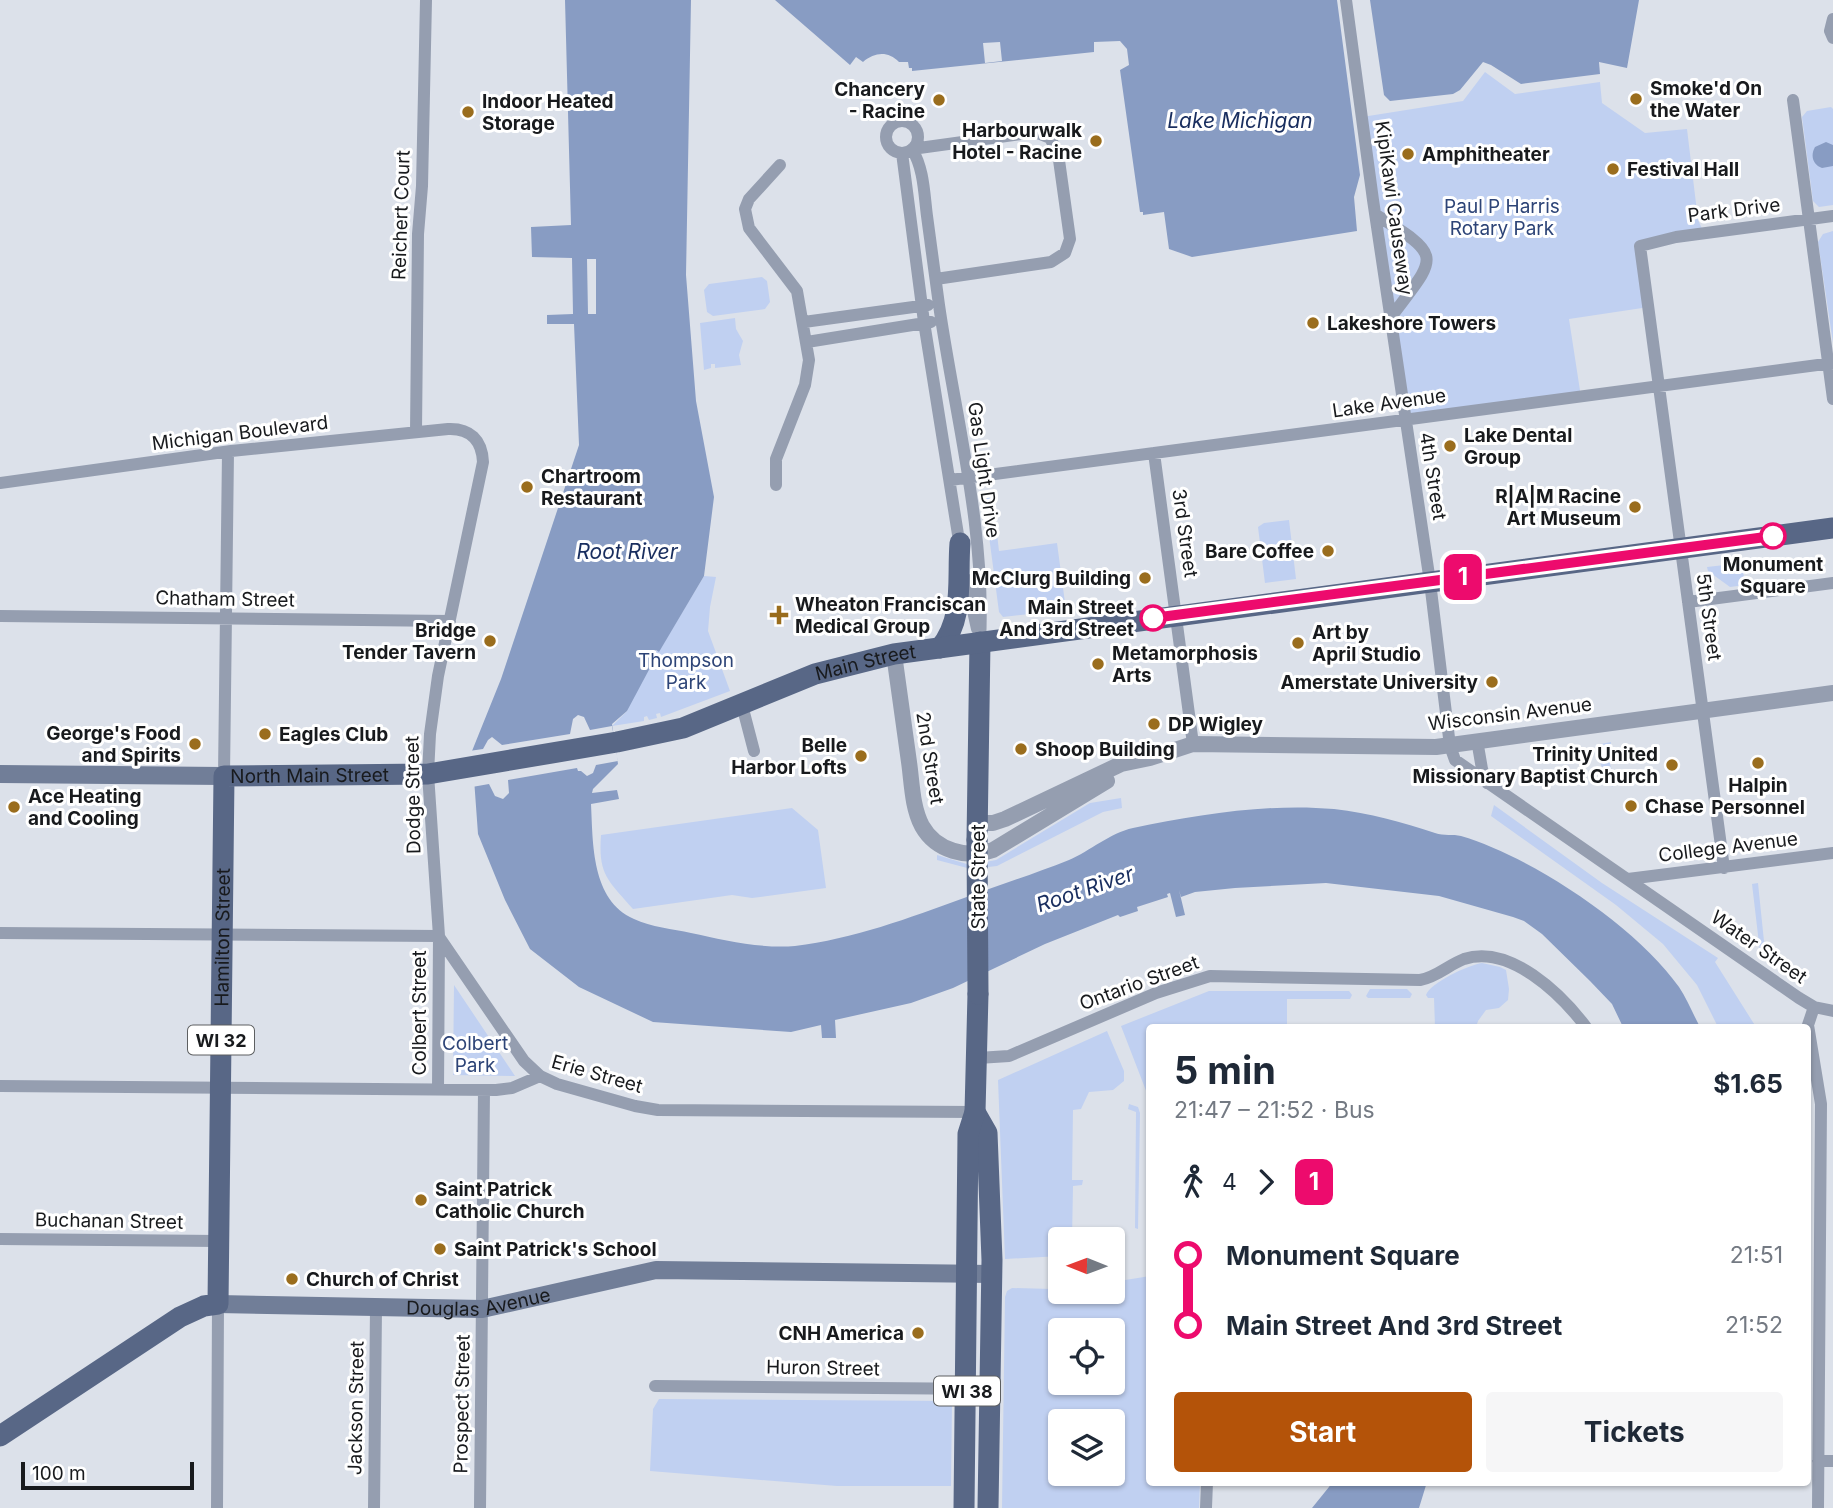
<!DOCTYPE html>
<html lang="en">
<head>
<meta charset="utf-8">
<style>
  :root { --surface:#fff; --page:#f6f6f7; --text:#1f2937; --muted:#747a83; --accent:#b45309 }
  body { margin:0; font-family:Inter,sans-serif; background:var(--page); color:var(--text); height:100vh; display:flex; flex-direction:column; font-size:26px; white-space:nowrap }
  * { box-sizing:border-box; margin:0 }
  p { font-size:23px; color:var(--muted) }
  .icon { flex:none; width:38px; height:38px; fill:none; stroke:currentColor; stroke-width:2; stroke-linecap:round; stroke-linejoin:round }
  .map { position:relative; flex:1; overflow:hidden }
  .side { position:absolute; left:1146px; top:1024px; width:665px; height:462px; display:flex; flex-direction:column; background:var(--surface); border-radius:7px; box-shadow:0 2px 5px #0004 }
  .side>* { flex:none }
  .badge { padding:0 14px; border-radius:10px; font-size:24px; line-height:46px }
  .needle { width:46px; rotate:271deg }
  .buttons { position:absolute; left:1048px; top:1227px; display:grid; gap:14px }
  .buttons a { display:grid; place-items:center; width:77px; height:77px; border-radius:7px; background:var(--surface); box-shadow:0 2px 5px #0004; font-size:35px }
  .scale { position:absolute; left:21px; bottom:18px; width:173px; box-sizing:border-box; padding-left:7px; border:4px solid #181a1d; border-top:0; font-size:19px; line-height:24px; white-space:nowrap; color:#181a1d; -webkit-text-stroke:5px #fff; paint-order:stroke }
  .map>.badge { position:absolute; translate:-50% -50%; box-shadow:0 0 0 4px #fff }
  .legs { display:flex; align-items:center; gap:10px; height:77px; padding:0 28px; font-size:23px }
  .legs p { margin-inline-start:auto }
  .head { display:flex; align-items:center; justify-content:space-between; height:119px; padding:0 28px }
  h1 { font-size:38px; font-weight:700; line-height:52px }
  .action { display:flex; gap:14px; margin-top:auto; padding:14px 28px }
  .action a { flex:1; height:80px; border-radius:7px; background:var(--accent); color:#fff; font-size:28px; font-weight:700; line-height:80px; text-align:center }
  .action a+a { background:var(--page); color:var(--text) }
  ul { padding:0 28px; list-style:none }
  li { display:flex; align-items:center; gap:24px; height:70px; font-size:26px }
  li i { display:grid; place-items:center; width:10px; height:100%; margin:0 9px; background:currentColor }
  li i::after { content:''; width:18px; height:18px; margin:-9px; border:5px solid; border-radius:50%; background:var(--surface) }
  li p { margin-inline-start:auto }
  li:first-child i { background:linear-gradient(#0000 50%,currentColor 0) }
  li:last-child i { background:linear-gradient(currentColor 50%,#0000 0) }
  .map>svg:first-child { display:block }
</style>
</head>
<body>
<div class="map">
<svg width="1833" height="1508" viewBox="0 0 1833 1508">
  <rect width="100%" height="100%" fill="#dce1ea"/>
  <path fill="#c0d0f1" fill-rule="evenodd" d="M 1485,72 L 1515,94 L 1600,82 L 1602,103 L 1645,133 L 1687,129 L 1698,220 L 1704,233 L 1641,246 L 1649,307 L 1569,319 L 1581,397 L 1406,421 L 1362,117 L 1463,101 Z
    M 1831,107 L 1833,109 L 1833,205 L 1819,207 L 1813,201 L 1802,117 L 1807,111 Z
    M 1833,231 L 1833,343 L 1818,242 L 1823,234 Z
    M 762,277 L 767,281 L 770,302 L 765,309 L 713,316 L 707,312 L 704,290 L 709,284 Z
    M 735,318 L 736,329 L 743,341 L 739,355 L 741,365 L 715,368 L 715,364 L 711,364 L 711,368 L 704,370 L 700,323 Z
    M 992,491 L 999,551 L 1057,543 L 1066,610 L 1003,617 L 999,612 L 984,498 L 986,492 Z
    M 1289,520 L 1296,579 L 1265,583 L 1258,527 L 1264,523 Z
    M 1742,563 L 1745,585 L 1730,587 L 1708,571 L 1707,567 Z
    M 704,576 L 716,577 L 710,607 L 708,631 L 730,691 L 661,717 L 660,713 L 656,714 L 657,718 L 649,720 L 647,716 L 644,717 L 644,721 L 612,726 L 627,711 L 650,658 L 657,650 L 659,651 Z
    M 1611,742 C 1609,758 1607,769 1620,780 L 1612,787 L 1601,765 L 1595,745 Z
    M 1121,798 L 1122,808 L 1103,812 L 997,866 L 971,869 L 937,860 L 937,855 L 970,865 L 996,860 L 1090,803 Z
    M 1494,805 L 1602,883 L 1718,958 L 1715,962 L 1756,1027 L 1718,1027 L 1697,985 L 1663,944 L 1616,905 L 1491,816 Z
    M 792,808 L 818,830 L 826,888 L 752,898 L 732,895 L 633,909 C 608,880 598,875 601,835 Z
    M 1758,883 L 1765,951 L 1760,952 L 1752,884 Z
    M 1482,963 L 1500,967 L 1506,970 L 1509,989 L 1508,1000 L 1499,1008 L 1486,1010 L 1478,1021 L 1476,1027 L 1435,1027 L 1434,998 L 1428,998 L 1426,995 C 1430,983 1468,965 1482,963 Z
    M 454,985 L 515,1076 L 453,1075 Z
    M 1370,989 L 1407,989 L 1412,994 L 1410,998 L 1368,998 L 1366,996 Z
    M 1209,991 L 1349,991 L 1352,995 L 1350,999 L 1287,999 L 1287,1027 L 1150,1027 L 1150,1101 L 1121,1026 Z
    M 1107,1031 L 1124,1071 L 1124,1081 L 1113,1090 L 1089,1092 L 1081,1109 L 1073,1110 L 1072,1180 L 1083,1180 L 1082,1185 L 1073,1186 L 1072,1239 L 1060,1239 L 1060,1256 L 1005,1259 L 998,1080 Z
    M 1129,1104 L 1138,1107 L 1140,1113 L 1138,1229 L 1135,1228 L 1136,1112 L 1128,1109 Z
    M 1150,1276 L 1150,1482 L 1200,1482 L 1199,1508 L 1002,1508 L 1005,1297 L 1007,1291 L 1012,1288 L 1052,1289 L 1062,1293 L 1113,1292 L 1113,1282 ZM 1060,1330 L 1113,1330 L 1113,1382 L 1060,1382 ZM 1060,1421 L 1113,1421 L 1113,1474 L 1060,1474 Z
    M 659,1399 L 952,1401 L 951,1486 L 837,1486 L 650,1471 L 653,1409 Z"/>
  <path fill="#889cc3" d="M 565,0 L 691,0 L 686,275 L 696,401 L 714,497 L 704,576 L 659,652 L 656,650 L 650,658 L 651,666 L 627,711 L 612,724 L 618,764 L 593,789 L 592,793 L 617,790 L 619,799 L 591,804 C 593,843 591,900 634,919 C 651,927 673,929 691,933 C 723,940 762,949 795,946 C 853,939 909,918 964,898 C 999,885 1034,874 1069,860 C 1090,851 1110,833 1133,828 C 1197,815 1268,803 1334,809 C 1370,813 1402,822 1435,833 C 1444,836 1453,834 1461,836 C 1532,857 1636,926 1679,987 C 1687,999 1693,1014 1700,1027 L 1623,1027 L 1612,1004 L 1590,981 L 1542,934 L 1524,921 L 1513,917 L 1439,896 L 1326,883 L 1235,888 L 1195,892 L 1181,897 L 1179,890 L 1185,915 L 1176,917 L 1170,893 L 1167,894 L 1168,897 L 1137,907 L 1138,911 L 1120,917 L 1118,915 L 1045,944 L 953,988 L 911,1003 L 835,1020 L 836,1038 L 822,1038 L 821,1025 L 791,1032 L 653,1022 L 579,987 L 530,949 L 505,900 L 478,834 L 472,751 L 501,679 L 579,445 L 574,324 L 547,324 L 547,315 L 573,314 L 572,258 L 532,257 L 531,227 L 571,225 Z
    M 775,0 L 1337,0 L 1360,175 L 1354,197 L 1357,231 L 1192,257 L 1169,249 L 1164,212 L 1143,215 L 1143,212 L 1140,212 L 1120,70 L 1129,65 L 1127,49 L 1120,41 L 1094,42 L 1094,52 L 912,71 L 912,68 L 909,68 L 908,62 L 899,62 C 888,51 875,52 863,62 L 856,57 L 850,65 Z
    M 1370,0 L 1639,0 L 1627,68 L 1599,62 L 1600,74 L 1521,84 L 1491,65 L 1483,62 L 1460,90 L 1453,94 L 1390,101 L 1384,95 Z
    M 1826,142 L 1833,145 L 1833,166 L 1822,168 C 1813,165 1810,156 1815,147 Z
    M 1333,1482 L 1427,1482 L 1419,1508 L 1312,1508 Z"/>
  <path fill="#dce1ea" d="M 1000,42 L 1002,61 L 985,63 L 983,43 Z
    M 587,259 L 596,259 L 596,314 L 588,314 Z
    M 578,715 L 584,717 L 590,730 L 612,726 L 618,761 L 596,765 L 593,773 L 587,776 L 581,771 L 578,771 L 577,768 L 508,780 L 509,793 L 503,799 L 495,796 L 489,784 L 472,787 L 469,751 L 483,749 L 488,740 L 492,737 L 502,745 L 570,734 L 573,719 Z"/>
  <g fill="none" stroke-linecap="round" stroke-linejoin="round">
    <path stroke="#959eb0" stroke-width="12" d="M 1346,0 L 1373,200 L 1430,582 L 1450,746 L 1455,760 L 1799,998 L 1814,1007 L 1833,1011
      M 1833,19 L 1830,31 L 1833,38
      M 1793,100 L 1833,399
      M886 137a16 16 0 1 1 32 0a16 16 0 1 1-32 0Z
      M 902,153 L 924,322 L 960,547
      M 1376,215 C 1445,257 1437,256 1391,317
      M 936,279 L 1051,262 L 1065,253 L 1070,239 L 1058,153 L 1050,138 L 1035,132 L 912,149 C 924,169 924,193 927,216 C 931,245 935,275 939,305 C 955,416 986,529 980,642
      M 804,322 L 928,305
      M 807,342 L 931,322
      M 416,432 L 418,234 L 422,186 L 426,0
      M 1154,453 L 1193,744
      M 950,480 L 1833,363
      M 0,483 L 231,451 L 448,429 C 470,428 482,440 483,462 L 438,676 L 430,734 L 428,774 L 439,936 L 438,1090
      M 776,485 L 776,459 L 805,385 L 809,360 L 797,291 L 749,228 L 745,209 L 749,199 L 780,165
      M 966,579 L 977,629
      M 1688,602 L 1833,583
      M 0,616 L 450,621
      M 742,705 L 754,751
      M 1477,740 L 1482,769 L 1487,783
      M 224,776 L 228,452
      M 1724,868 L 1640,246 L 1676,237 L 1833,216
      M 1628,879 L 1833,853
      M 0,933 L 439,936
      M 439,937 L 524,1061 L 540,1076 L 557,1084 L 635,1106 L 658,1110 L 975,1112
      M 1814,1007 L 1808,1025 L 1821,1104 L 1818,1508
      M 978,1058 L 1009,1056 L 1156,993 L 1210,976 L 1420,980 C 1437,977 1448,965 1464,959 C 1510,944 1561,994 1586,1027
      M 0,1086 L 496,1090 L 512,1088 L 540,1076
      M 0,1239 L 218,1241
      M 655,1386 L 990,1389
      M 1818,1461 L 1833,1461
      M 217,1508 L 218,1304
      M 374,1508 L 376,1308
      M 480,1508 L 484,1090
      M 1206,1508 L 1207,1482"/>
    <path stroke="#959eb0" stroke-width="16" d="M 894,654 C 899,690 904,726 909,762 C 912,783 912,807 922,826 C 936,851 967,859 993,850 L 1107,781
      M 977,823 L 993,823 L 1005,819 L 1121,764 L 1150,758 L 1193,744 L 1436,747 L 1833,693"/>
    <g stroke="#717e98" stroke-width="18">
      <path d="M 0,774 L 224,776"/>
      <path id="s1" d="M 218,1304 L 482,1309 L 656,1270 L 992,1274"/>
    </g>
    <g stroke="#586786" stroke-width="21">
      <path d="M 940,648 C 965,618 957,579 960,543"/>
      <path d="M 977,840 L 980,642"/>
      <path d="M 975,1112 L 987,1133 L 992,1260 L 988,1508"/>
      <path id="s2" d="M 0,1436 L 180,1317 L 204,1306 L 218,1304 L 224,776 L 428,774 L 617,742 L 683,728 L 815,674 L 894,654 L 1833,528"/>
      <path d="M 964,1508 L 968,1134 L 975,1112 L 978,994"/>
    </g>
    <path stroke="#586786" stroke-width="21" d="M 977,840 L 978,994"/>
  </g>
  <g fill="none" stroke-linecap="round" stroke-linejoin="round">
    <defs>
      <path id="line-1" d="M 1153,618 L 1773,536"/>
    </defs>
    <use href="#line-1" stroke="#fff" stroke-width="16"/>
    <use href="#line-1" stroke="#ed0b6d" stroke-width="10"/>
  </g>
  <g fill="#9a6d1d" stroke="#fff" stroke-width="2.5">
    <circle cx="1636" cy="99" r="7"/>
    <circle cx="939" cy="100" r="7"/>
    <circle cx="468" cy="112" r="7"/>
    <circle cx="1096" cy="141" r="7"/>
    <circle cx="1408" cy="154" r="7"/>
    <circle cx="1613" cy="169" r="7"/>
    <circle cx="1313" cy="323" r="7"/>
    <circle cx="1450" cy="446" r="7"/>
    <circle cx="527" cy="487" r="7"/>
    <circle cx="1635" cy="507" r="7"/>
    <circle cx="1328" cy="551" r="7"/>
    <circle cx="1145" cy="578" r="7"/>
    <path d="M775.5 604.5h7v7h7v7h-7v7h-7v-7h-7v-7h7z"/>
    <circle cx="490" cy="641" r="7"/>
    <circle cx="1298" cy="643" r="7"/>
    <circle cx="1098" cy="664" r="7"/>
    <circle cx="1492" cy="682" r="7"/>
    <circle cx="1154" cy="724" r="7"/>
    <circle cx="265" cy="734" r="7"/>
    <circle cx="195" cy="744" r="7"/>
    <circle cx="1021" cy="749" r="7"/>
    <circle cx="861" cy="756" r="7"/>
    <circle cx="1758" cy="763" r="7"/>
    <circle cx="1672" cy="765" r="7"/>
    <circle cx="1631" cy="806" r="7"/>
    <circle cx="14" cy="807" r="7"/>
    <circle cx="421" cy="1200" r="7"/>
    <circle cx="440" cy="1249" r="7"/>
    <circle cx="292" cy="1279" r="7"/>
    <circle cx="918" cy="1333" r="7"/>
  </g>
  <g fill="#fff" stroke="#ed0b6d" stroke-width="3.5">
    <circle cx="1773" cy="536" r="12"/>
    <circle cx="1153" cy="618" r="12"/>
  </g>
  <g text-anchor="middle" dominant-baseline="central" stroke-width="6" stroke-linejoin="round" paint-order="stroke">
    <g fill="#fff" stroke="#5d5f61" stroke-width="2">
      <rect x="188" y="1025.5" width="66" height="29" rx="5"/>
      <rect x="934" y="1376.5" width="66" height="29" rx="5"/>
    </g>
    <g font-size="18" font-weight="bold" fill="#181a1d">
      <text x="221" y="1040">WI 32</text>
      <text x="967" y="1391">WI 38</text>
    </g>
    <g font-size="19" font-weight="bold" fill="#181a1d" stroke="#fff" text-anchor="start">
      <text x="1650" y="88">Smoke'd On<tspan x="1650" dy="22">the Water</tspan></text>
      <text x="925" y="89" text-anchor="end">Chancery<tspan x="925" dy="22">- Racine</tspan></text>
      <text x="482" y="101">Indoor Heated<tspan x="482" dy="22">Storage</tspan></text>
      <text x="1082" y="130" text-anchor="end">Harbourwalk<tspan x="1082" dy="22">Hotel - Racine</tspan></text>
      <text x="1422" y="154">Amphitheater</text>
      <text x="1627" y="169">Festival Hall</text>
      <text x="1327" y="323">Lakeshore Towers</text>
      <text x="1464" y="435">Lake Dental<tspan x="1464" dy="22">Group</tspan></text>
      <text x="541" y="476">Chartroom<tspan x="541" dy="22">Restaurant</tspan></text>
      <text x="1621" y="496" text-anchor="end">R|A|M Racine<tspan x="1621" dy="22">Art Museum</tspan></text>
      <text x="1314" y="551" text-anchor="end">Bare Coffee</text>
      <text x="1131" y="578" text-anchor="end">McClurg Building</text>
      <text x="795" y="604">Wheaton Franciscan<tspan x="795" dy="22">Medical Group</tspan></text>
      <text x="476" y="630" text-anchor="end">Bridge<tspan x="476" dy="22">Tender Tavern</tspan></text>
      <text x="1312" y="632">Art by<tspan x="1312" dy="22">April Studio</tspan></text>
      <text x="1112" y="653">Metamorphosis<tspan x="1112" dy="22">Arts</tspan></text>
      <text x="1478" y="682" text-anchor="end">Amerstate University</text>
      <text x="1168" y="724">DP Wigley</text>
      <text x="181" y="733" text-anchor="end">George's Food<tspan x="181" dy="22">and Spirits</tspan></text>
      <text x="279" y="734">Eagles Club</text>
      <text x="847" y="745" text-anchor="end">Belle<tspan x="847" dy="22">Harbor Lofts</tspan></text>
      <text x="1035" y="749">Shoop Building</text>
      <text x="1658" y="754" text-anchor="end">Trinity United<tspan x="1658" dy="22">Missionary Baptist Church</tspan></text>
      <text x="1758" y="785" text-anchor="middle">Halpin<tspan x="1758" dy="22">Personnel</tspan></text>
      <text x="28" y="796">Ace Heating<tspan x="28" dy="22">and Cooling</tspan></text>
      <text x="1645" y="806">Chase</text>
      <text x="435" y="1189">Saint Patrick<tspan x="435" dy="22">Catholic Church</tspan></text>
      <text x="454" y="1249">Saint Patrick's School</text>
      <text x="306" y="1279">Church of Christ</text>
      <text x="904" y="1333" text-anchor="end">CNH America</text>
    </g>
    <g font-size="19" fill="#2d4477" stroke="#fff">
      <text x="1502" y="206">Paul P Harris<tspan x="1502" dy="22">Rotary Park</tspan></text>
      <text x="686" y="660">Thompson<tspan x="686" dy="22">Park</tspan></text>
      <text x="475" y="1043">Colbert<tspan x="475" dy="22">Park</tspan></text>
    </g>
    <g font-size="19" fill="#181a1d" stroke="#fff">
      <text transform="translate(1394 208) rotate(82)">KipiKawi Causeway</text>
      <text transform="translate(1734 210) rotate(-7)">Park Drive</text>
      <text transform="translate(401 215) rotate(-88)">Reichert Court</text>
      <text transform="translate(1389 403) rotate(-8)">Lake Avenue</text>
      <text transform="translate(240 433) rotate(-7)">Michigan Boulevard</text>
      <text transform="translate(984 470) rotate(82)">Gas Light Drive</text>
      <text transform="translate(1433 476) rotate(81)">4th Street</text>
      <text transform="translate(1185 533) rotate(82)">3rd Street</text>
      <text transform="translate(225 599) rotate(1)">Chatham Street</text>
      <text transform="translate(1709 617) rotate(82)">5th Street</text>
      <text stroke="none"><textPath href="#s2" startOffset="1442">Main Street</textPath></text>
      <text transform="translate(1510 714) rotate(-7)">Wisconsin Avenue</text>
      <text transform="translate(930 758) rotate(81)">2nd Street</text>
      <text stroke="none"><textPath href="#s2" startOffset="870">North Main Street</textPath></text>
      <text transform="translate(413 795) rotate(-91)">Dodge Street</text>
      <text transform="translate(1728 847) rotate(-7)">College Avenue</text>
      <text transform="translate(978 877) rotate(-90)">State Street</text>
      <text stroke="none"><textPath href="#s2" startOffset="623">Hamilton Street</textPath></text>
      <text transform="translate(1759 947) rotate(35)">Water Street</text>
      <text transform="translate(1139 983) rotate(-20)">Ontario Street</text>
      <text transform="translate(419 1013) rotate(-90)">Colbert Street</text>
      <text transform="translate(597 1074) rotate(16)">Erie Street</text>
      <text transform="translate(109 1221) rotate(1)">Buchanan Street</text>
      <text stroke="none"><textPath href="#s1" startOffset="261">Douglas Avenue</textPath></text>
      <text transform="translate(823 1368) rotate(1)">Huron Street</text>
      <text transform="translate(462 1404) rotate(-89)">Prospect Street</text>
      <text transform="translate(356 1408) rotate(-89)">Jackson Street</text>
    </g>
    <g font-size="19" font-weight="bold" fill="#181a1d" stroke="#fff">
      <text x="1773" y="564">Monument<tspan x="1773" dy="22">Square</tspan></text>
      <text x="1134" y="607" text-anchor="end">Main Street<tspan x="1134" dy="22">And 3rd Street</tspan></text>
    </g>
    <g font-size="21" font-style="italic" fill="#192e5f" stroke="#fff">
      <text x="1240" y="120">Lake Michigan</text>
      <text x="627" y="551">Root River</text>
      <text transform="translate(1085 889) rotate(-19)">Root River</text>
    </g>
  </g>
</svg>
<div class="buttons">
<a><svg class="needle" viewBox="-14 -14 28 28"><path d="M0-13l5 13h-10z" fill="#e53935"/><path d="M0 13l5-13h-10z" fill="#747a83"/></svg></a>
<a><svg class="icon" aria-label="locate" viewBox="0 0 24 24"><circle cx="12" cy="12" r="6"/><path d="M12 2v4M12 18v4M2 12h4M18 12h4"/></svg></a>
<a><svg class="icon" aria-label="layers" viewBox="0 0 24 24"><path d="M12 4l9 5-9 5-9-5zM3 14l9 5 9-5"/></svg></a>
</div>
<div class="scale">100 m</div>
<b class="badge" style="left:1463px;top:577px;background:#ed0b6d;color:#fff">1</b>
<section class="side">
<div class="head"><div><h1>5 min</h1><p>21:47 – 21:52 · Bus</p></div><b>$1.65</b></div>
<div class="legs"><svg class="icon" aria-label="walk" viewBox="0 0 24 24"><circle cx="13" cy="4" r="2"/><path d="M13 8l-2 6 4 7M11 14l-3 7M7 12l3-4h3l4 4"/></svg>4<svg class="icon" aria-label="forward" viewBox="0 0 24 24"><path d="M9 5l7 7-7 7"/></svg><b class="badge" style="background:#ed0b6d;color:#fff">1</b></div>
<ul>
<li><i style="color:#ed0b6d"></i><b>Monument Square</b><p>21:51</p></li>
<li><i style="color:#ed0b6d"></i><b>Main Street And 3rd Street</b><p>21:52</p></li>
</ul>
<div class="action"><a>Start</a><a>Tickets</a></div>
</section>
</div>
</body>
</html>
